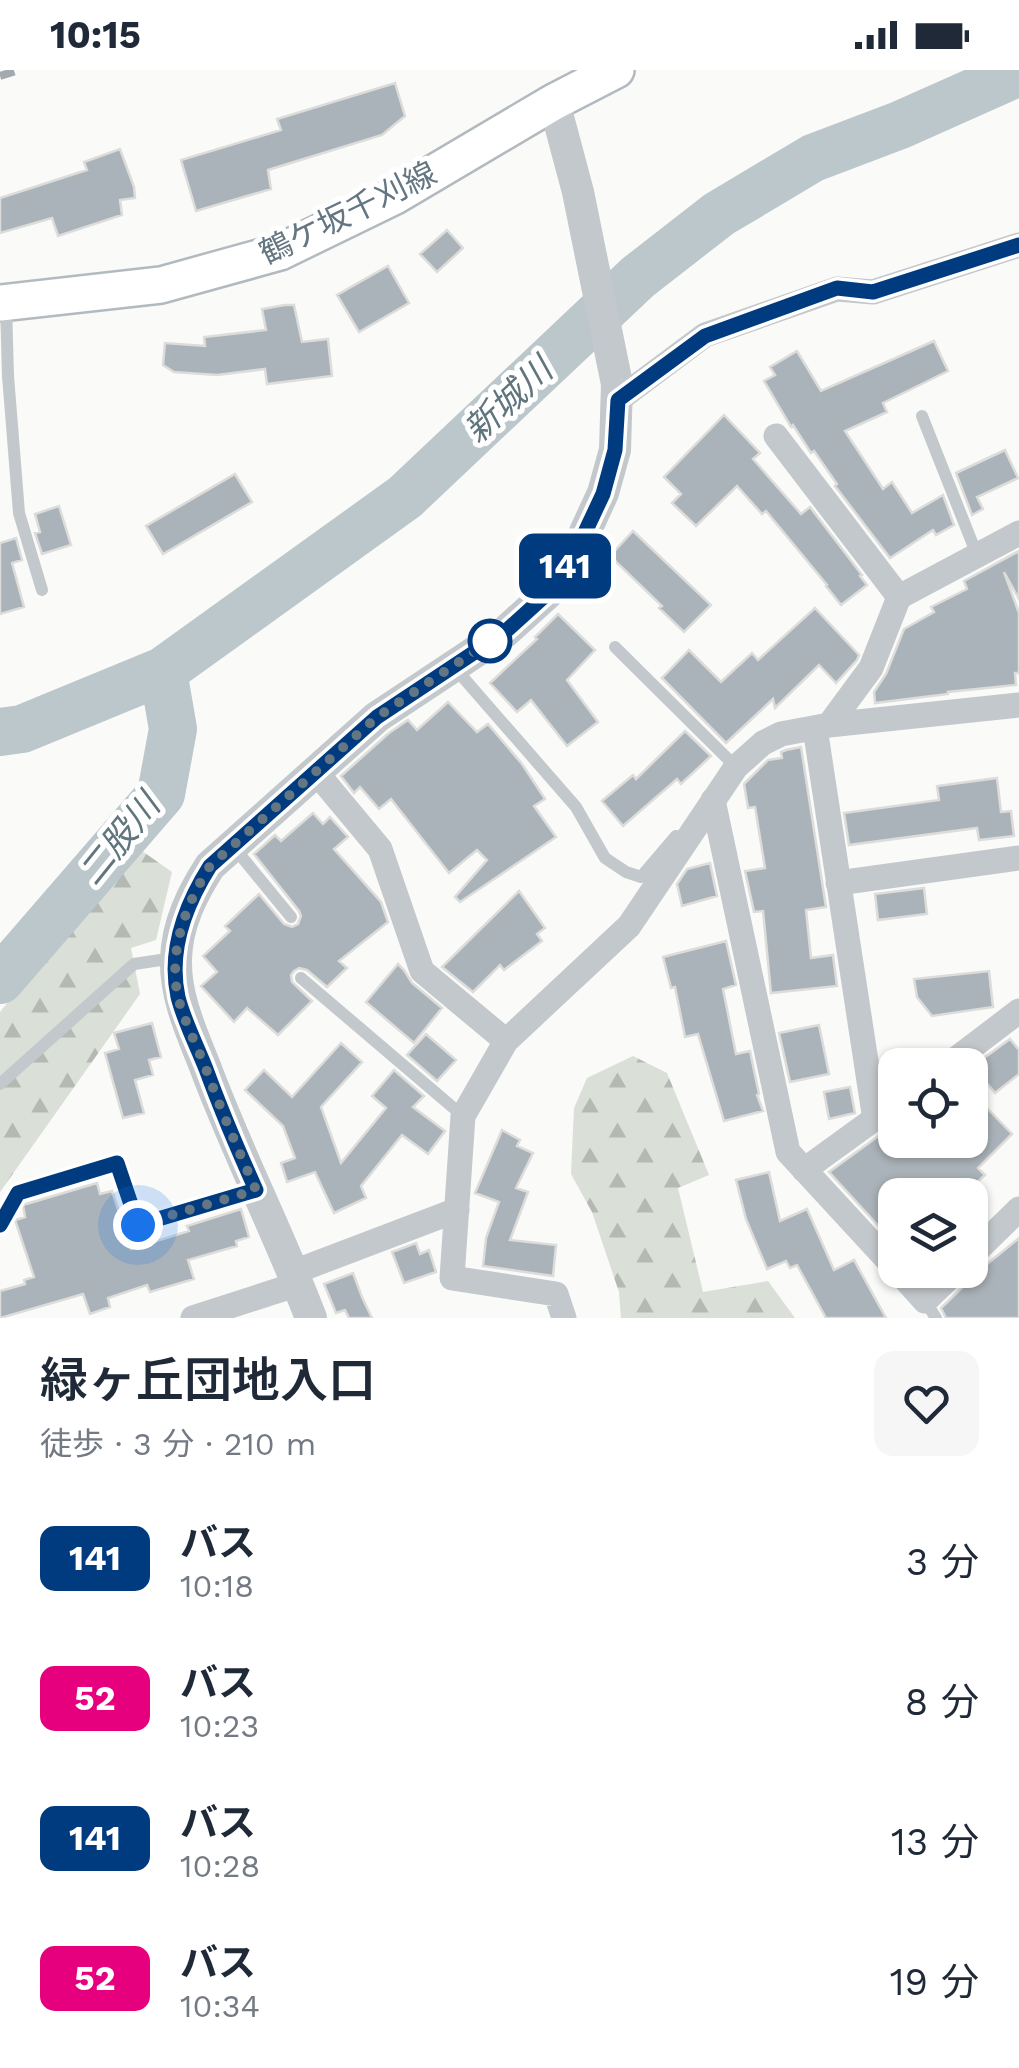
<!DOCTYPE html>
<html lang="ja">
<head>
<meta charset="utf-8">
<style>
  :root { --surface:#fff; --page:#f6f6f7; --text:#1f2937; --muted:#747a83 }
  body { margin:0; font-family:"Work Sans","Noto Sans JP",sans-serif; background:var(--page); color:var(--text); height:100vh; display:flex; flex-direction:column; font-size:38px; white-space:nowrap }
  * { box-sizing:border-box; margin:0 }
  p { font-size:32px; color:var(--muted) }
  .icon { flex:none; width:55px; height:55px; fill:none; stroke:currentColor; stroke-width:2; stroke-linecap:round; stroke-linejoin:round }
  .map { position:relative; height:1248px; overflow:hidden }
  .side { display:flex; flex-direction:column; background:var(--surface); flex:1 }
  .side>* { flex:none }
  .badge { padding:0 20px; border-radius:15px; font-size:35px; line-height:65px }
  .controls { position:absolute; left:878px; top:978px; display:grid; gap:20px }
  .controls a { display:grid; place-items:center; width:110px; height:110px; border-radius:20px; background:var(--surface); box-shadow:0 2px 8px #0004; font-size:50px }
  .you { position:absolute; width:50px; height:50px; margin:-25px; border:8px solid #fff; border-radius:50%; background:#1a73e8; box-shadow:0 0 0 15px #1a73e833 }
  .map>.badge { position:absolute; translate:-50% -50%; box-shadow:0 0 0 5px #fff }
  .round { display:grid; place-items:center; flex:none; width:105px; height:105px; border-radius:20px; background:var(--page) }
  .headline { display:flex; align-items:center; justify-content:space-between; height:170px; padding:0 40px }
  h1 { font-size:48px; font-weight:600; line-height:75px }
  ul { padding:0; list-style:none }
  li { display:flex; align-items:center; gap:30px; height:140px; padding:0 40px }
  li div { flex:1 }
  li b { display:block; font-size:38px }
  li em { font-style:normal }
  li .badge { min-width:110px; font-weight:700; text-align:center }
  .status { display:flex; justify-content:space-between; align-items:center; height:70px; padding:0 50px; background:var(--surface); direction:ltr }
  .status svg { height:28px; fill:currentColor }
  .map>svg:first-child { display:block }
</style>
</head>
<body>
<div class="status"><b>10:15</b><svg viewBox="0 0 49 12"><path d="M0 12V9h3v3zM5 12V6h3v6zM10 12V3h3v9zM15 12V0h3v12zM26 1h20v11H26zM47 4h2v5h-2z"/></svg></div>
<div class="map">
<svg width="1019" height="1248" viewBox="0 0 1019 1248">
  <defs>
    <pattern id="forest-firs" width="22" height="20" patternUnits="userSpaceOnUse" patternTransform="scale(2.5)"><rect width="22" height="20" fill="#dadfd7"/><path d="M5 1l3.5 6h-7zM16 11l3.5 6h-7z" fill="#b4b9b4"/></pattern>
  </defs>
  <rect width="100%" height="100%" fill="#fafaf8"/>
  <path fill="url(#forest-firs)" d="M 135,776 L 172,802 L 156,870 L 131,878 L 140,924 L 0,1122 L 0,942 Z
    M 633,986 L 667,1003 L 709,1105 L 678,1118 L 703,1222 L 768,1211 L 795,1248 L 621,1248 L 619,1222 L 592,1142 L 571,1104 L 574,1038 L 587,1008 Z"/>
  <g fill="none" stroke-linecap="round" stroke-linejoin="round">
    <path stroke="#bbc7cb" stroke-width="48" d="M 0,662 L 22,659 L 163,601 L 405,427 L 638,207 L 719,144 L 813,88 L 900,55 L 1019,2
      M 0,910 L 161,724 L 173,659 L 163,601"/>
  </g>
  <path fill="#aab3b9" stroke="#dcdcda" stroke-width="2.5" d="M 395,13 L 405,46 L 382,65 L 268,100 L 271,119 L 196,141 L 181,90 L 281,60 L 277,49 Z
    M 120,79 L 134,117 L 135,128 L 120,130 L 122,145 L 58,166 L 52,148 L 0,163 L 0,128 L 87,100 L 84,92 Z
    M 447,160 L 463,178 L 437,202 L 420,184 Z
    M 388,196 L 409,233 L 359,262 L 337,225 Z
    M 285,235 L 294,235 L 302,272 L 328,269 L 332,306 L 267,314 L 265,299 L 217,305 L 174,302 L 163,295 L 165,273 L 205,276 L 204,267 L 266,260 L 262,239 Z
    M 934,271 L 948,301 L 883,333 L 887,342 L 845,361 L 883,419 L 892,412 L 912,443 L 943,425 L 954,455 L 936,465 L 933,460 L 890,488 L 835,416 L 837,414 L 814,381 L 811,383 L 793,355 L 791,357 L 764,311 L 775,305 L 770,297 L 797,281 L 821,321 Z
    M 724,345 L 760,383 L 753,389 L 801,444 L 810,437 L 862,505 L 860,506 L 867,515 L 841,535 L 826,516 L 827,515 L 766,441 L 762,444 L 737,416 L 696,456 L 672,433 L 681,424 L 664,407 Z
    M 1005,380 L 1018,408 L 977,427 L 983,439 L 972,445 L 956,403 Z
    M 235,404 L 252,432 L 163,484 L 146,456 Z
    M 59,436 L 71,475 L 42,484 L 35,463 L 40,462 L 35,444 Z
    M 633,461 L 711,535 L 684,562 L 659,538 L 662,536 L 610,486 Z
    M 16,468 L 22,490 L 12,493 L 24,537 L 0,544 L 0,473 Z
    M 1019,481 L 1019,529 L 1004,502 L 1019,543 L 1019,603 L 1015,603 L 1016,615 L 948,622 L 948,624 L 875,633 L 874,622 L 886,604 L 904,559 L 934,542 L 931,537 L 967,519 L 964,511 Z
    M 815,538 L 859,585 L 857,590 L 836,613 L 819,595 L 775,638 L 773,629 L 726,673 L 662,608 L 689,580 L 721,612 L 752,583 L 758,590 Z
    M 558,544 L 595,580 L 567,610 L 598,652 L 567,676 L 531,630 L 517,642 L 490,613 L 537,569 L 535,567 Z
    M 448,632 L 477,662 L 488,654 L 522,694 L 545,729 L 534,736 L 556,767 L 460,832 L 455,827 L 487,790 L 477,780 L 449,803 L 391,729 L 379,739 L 360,717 L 354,723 L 341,706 L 389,663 L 408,650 L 417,660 Z
    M 685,661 L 711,686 L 681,714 L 677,709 L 623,756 L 602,731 L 633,705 L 636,709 Z
    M 801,677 L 826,837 L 806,840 L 811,888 L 833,885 L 837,916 L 771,923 L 763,841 L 754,842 L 745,801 L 765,798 L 755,737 L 748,738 L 744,714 L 768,690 L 782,688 L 781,682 L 786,680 Z
    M 997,708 L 1001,742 L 1011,741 L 1014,766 L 979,770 L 977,758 L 849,775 L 844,743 L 939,730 L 937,716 Z
    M 313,743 L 323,754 L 330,747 L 348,767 L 334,779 L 381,832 L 388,852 L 339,891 L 347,898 L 327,917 L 307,900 L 299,898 L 294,901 L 291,905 L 292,912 L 312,931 L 278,965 L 247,938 L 234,952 L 201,916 L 217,902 L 203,886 L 230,861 L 225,856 L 259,824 L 284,854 L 292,857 L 298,854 L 301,846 L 299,841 L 254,784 L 275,765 L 281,771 Z
    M 710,793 L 717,826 L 682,836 L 677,814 L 687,799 Z
    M 924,818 L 927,844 L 878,850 L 875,824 Z
    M 519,821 L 545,858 L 537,864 L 542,871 L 504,900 L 500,895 L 473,922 L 442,897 Z
    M 726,871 L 736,915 L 723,919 L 736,984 L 750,981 L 759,1024 L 757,1025 L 763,1041 L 724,1051 L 698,964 L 685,967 L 675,917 L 671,918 L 663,887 Z
    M 398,894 L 404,900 L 412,913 L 442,938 L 414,973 L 366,932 Z
    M 989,901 L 993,937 L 932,946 L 917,927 L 914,909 Z
    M 152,953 L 161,987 L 149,990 L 153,1005 L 135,1010 L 144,1043 L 123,1048 L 105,983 L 119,979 L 114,963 Z
    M 819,955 L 829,1004 L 790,1012 L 779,963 Z
    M 426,964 L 456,990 L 437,1011 L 407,985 Z
    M 1010,969 L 1019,980 L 1019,1004 L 995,1023 L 973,996 Z
    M 341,973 L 362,992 L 321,1037 L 341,1093 L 386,1038 L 372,1026 L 394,1000 L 424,1026 L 413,1037 L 445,1061 L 428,1084 L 402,1065 L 361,1116 L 366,1128 L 334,1143 L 315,1102 L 287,1112 L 281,1093 L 295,1088 L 283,1056 L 245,1020 L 264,1000 L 292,1027 Z
    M 850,1017 L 855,1043 L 829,1049 L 824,1022 Z
    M 987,1038 L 1012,1064 L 978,1098 L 985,1105 L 964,1125 L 895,1125 L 895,1174 L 829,1102 L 895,1054 L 895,1070 L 970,1070 L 970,1055 Z
    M 502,1060 L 520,1070 L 517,1076 L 533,1083 L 516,1118 L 528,1122 L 510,1170 L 556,1175 L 553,1206 L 483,1196 L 486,1168 L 499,1132 L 475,1123 Z
    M 769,1102 L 780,1151 L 807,1139 L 834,1200 L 854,1190 L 886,1248 L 826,1248 L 797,1195 L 790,1198 L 786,1191 L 767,1199 L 746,1149 L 736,1110 Z
    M 97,1113 L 100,1124 L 112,1121 L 131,1179 L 189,1161 L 187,1156 L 241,1139 L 249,1167 L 236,1171 L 237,1176 L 188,1190 L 194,1209 L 150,1222 L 147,1215 L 108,1228 L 110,1237 L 90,1244 L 83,1224 L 0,1248 L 0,1221 L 25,1214 L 24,1210 L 34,1207 L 15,1150 L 25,1147 L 23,1135 Z
    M 1019,1168 L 1019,1248 L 946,1248 L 941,1238 L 968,1212 L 973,1203 L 981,1199 Z
    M 416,1173 L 420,1184 L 429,1180 L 436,1202 L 404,1213 L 392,1182 Z
    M 353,1203 L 362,1227 L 372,1248 L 349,1248 L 345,1240 L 336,1243 L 324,1214 Z"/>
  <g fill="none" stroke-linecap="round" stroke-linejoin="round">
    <defs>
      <path id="secondary" d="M 0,233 L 161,215 L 280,182 L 395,126 L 554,32 L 616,0"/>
    </defs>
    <use href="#secondary" stroke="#b3babf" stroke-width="40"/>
    <path stroke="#c3c8cc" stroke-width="12" d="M 6,235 L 8,306 L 19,443 L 42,520
      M 922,346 L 977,485
      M 615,577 L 736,697
      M 454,597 L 576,737 L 605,788 L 626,802 L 641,807 L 676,766
      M 232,775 L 291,847
      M 301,908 L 463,1046
      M 0,1014 L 134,894 L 174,888
      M 0,1155 L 18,1123 L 117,1093 L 138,1155 L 255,1120
      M 925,1231 L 936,1248"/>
    <path stroke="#c3c8cc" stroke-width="25" d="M 618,330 L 705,265 L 837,219 L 873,222 L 1019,175
      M 776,366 L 899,527
      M 829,655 L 871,598 L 899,527 L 1019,463
      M 815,658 L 875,1050
      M 315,701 L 380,779 L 422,901 L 506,971
      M 713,730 L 788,1082 L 895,1198
      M 838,813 L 1019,788
      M 948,995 L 1019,941
      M 804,1100 L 895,1034
      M 970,1187 L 1019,1139
      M 897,1200 L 925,1231 L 957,1200
      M 294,1202 L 457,1140
      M 193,1248 L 298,1214
      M 564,1248 L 556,1224 L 452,1208 L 463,1046 L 506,971 L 629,856 L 736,697 L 763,673 L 781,664 L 829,655 L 1019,635"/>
    <path stroke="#c3c8cc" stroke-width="32" d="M 311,1248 C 279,1164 238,1084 206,999 C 192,963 175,928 176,889 C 177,854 192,824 210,796 L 377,647 L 505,562 L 548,523 L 580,473 L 603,423 L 615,380 L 617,314 L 578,122 L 554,32"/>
    <use href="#secondary" stroke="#fff" stroke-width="35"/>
    <path stroke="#a2aab0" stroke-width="8" stroke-dasharray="15 8" stroke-linecap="butt" d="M 0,6 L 19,0"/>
  </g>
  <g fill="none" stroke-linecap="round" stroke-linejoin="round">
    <defs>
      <path id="line" d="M 0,1155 L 18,1123 L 117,1093 L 138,1155 L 256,1120 C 238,1080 221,1040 206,999 C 197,976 184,951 178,927 C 168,881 186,834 210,796 L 377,647 L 505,562 L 548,523 L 580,473 L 603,424 L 615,380 L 618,330 L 705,266 L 837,218 L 873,222 L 1019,175"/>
    </defs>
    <use href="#line" stroke="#fff" stroke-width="22"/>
    <use href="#line" stroke="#003b80" stroke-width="15"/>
    <path stroke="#657683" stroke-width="10" stroke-dasharray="0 18" d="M 138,1155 L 256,1120 C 238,1080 221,1040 206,999 C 197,976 184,951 178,927 C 168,881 186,834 210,796 L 377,647 L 490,571"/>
  </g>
  <circle fill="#fff" stroke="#003b80" stroke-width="5" cx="490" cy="571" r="20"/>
  <g text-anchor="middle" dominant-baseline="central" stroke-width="10" stroke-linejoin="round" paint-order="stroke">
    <g font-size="32" fill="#657683" stroke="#fff">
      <text transform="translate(348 143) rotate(-26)">鶴ケ坂千刈線</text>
    </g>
    <g font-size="35" font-style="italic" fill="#60757c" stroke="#fff">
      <text transform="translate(508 330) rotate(-43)">新城川</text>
      <text transform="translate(119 769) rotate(-51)">二股川</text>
    </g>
  </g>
</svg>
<div class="controls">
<a><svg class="icon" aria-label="locate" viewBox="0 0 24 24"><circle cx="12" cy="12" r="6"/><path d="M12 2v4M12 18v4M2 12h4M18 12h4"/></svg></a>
<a><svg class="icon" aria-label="layers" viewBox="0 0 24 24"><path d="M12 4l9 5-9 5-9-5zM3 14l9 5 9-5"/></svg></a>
</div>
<div class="you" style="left:138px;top:1155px"></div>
<b class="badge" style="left:565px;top:496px;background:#003b80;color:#fff">141</b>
</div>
<section class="side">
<div class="headline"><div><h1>緑ヶ丘団地入口</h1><p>徒歩 · 3 分 · 210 m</p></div><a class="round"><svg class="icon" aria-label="heart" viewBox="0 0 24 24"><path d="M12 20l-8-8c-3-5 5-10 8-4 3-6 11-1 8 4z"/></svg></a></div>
<ul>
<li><span class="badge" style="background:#003b80;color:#fff">141</span><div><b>バス</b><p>10:18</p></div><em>3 分</em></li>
<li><span class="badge" style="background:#e6007e;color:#fff">52</span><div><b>バス</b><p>10:23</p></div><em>8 分</em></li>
<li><span class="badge" style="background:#003b80;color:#fff">141</span><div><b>バス</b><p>10:28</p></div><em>13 分</em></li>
<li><span class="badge" style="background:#e6007e;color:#fff">52</span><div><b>バス</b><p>10:34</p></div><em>19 分</em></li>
</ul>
</section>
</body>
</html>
